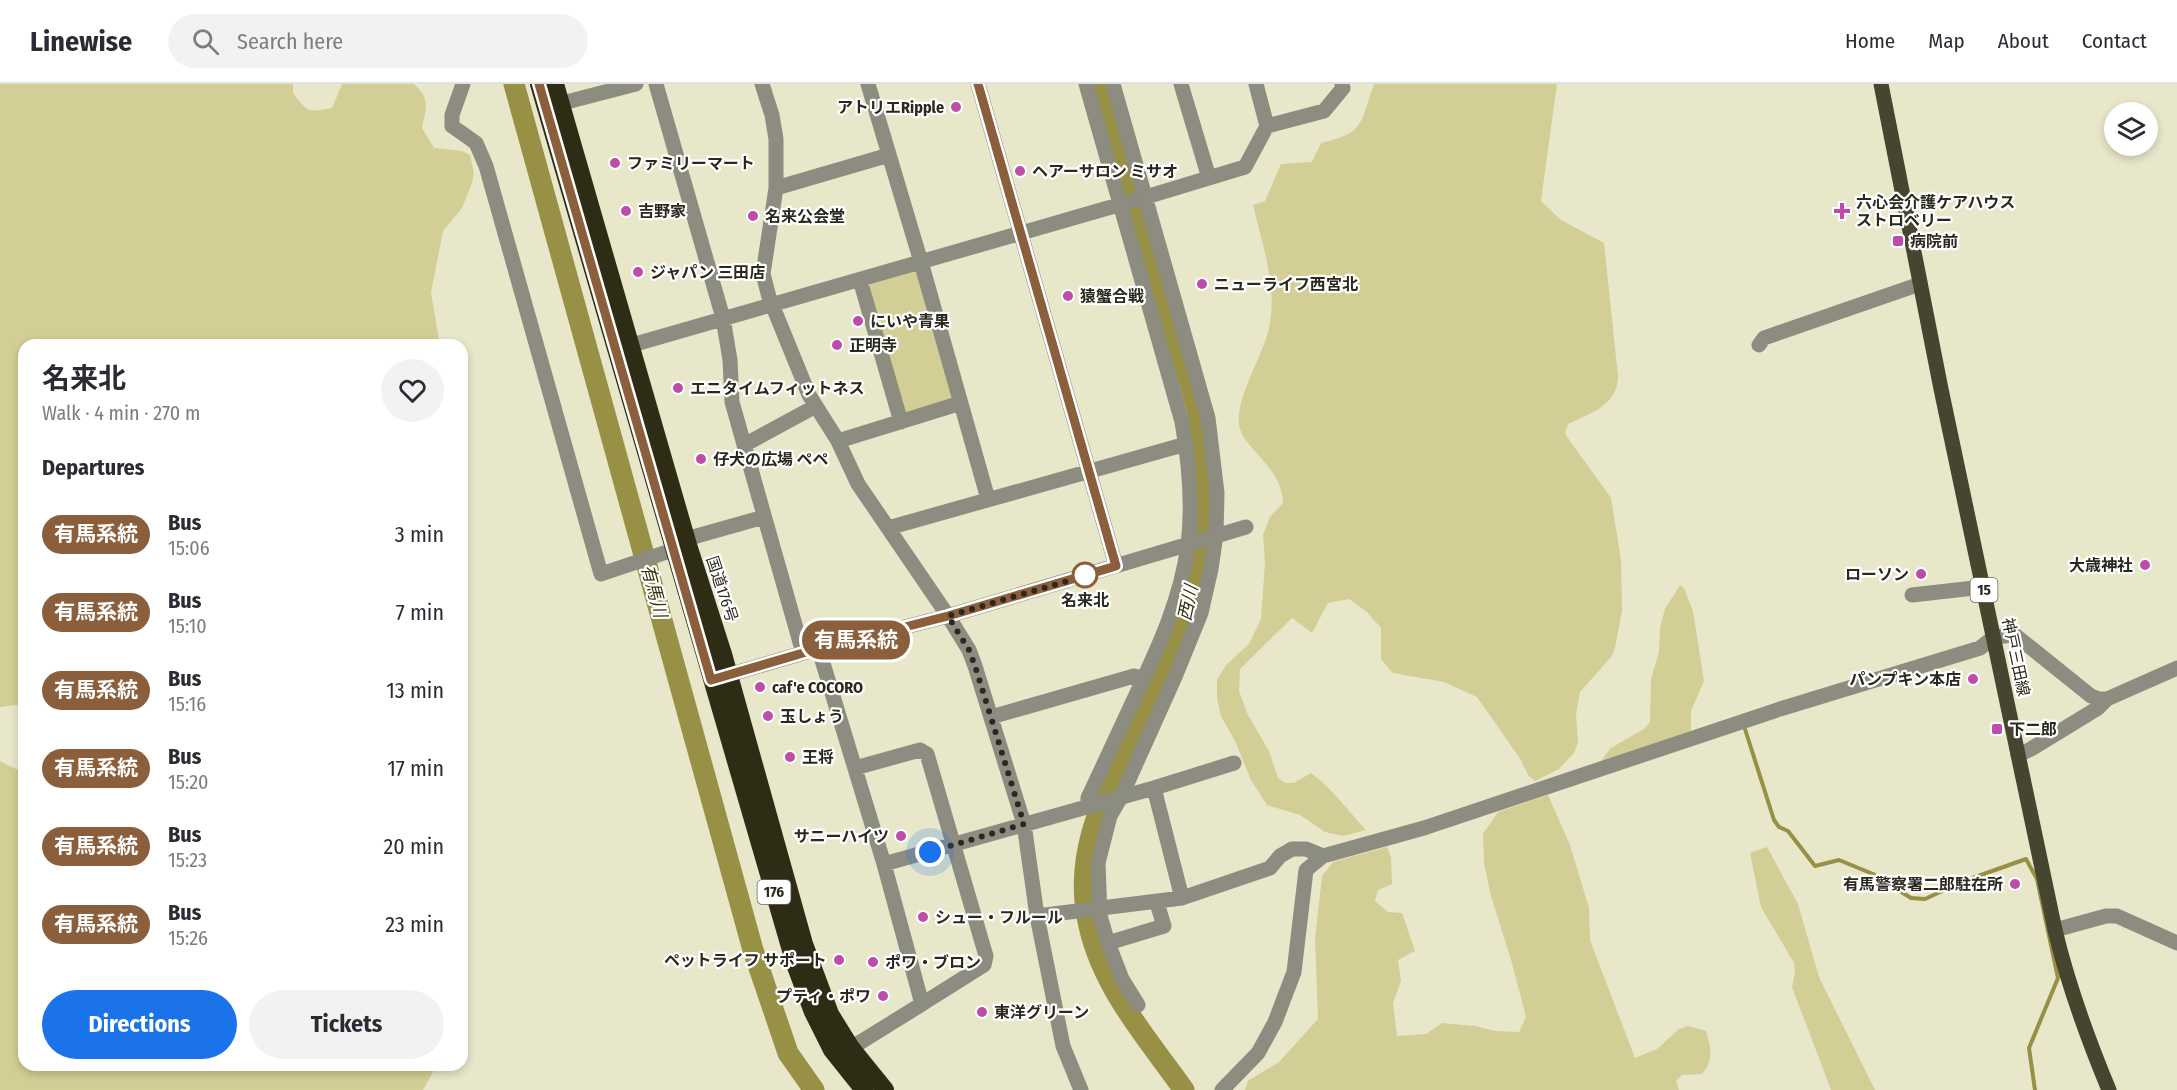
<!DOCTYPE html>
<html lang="en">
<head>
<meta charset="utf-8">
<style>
  :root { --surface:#fff; --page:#f2f2f3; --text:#2b2b33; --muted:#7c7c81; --line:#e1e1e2; --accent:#1a73e8 }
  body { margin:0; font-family:"Fira Sans Condensed","Noto Sans JP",sans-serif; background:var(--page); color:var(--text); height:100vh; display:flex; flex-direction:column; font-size:22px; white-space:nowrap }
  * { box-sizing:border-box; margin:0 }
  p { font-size:20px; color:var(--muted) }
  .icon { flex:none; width:33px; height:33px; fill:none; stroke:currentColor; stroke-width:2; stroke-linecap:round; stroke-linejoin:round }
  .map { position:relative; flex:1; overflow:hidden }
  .panel { position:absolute; left:18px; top:255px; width:450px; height:732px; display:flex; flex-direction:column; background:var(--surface); border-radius:18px; box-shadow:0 3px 9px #0003 }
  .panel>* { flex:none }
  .badge { padding:0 12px; border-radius:20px; font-size:21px; line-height:39px }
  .buttons { position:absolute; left:2104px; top:18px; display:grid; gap:12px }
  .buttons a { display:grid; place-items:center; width:54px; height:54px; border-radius:50%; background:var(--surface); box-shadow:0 3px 9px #0003; font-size:30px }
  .you { position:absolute; width:30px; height:30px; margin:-15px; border:4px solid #fff; border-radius:50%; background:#1a73e8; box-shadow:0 0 0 9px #1a73e833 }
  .map>.badge { position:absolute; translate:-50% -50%; box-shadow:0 0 0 3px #fff }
  h2 { padding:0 24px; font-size:22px; line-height:54px }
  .round { display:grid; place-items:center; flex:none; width:63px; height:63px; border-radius:32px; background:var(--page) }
  .summary { display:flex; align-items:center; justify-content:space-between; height:102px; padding:0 24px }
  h1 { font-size:28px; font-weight:700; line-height:45px }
  .cta { display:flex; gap:12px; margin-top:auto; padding:12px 24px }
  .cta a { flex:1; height:69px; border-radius:36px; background:var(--accent); color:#fff; font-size:24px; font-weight:700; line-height:69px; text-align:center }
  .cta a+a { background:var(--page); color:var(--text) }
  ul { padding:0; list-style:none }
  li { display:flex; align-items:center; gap:18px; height:78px; padding:0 24px }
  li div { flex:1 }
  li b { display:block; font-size:22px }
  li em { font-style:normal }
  li .badge { min-width:66px; font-weight:700; text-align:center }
  header { display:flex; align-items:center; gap:36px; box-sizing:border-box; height:84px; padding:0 30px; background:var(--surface); border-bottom:2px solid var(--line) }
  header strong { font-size:28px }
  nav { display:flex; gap:33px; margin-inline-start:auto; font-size:21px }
  .search { width:420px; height:54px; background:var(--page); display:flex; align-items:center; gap:15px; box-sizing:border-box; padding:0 21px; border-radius:33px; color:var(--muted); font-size:22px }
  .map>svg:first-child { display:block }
</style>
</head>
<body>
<header>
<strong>Linewise</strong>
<div class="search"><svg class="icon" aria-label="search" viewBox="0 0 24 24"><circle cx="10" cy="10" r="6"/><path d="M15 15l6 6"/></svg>Search here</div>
<nav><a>Home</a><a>Map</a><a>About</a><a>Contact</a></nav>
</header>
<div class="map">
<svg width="2177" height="1006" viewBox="0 0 2177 1006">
  <rect width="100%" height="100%" fill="#e9e7ca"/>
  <path fill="#d3ce95" d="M 0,0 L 293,0 L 293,9 C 307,28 309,29 332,24 L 342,0 L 414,0 C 431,16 426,23 422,44 L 434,64 L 462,67 L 470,71 L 474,89 L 472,99 L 462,124 L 443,147 L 431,209 L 439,256 L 437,261 L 24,261 L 24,620 L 0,623 Z
    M 1374,0 L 1557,0 L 1541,117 L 1561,136 L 1604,159 L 1618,292 C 1618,321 1590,330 1568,340 L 1565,350 L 1611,414 L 1621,476 L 1622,527 L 1615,564 L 1611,573 L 1580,608 L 1576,630 L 1578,658 L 1574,669 L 1559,685 L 1535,697 L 1528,691 L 1521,676 L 1477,613 L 1444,598 L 1393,589 L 1381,575 L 1381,544 L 1367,528 L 1349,515 L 1328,519 L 1312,549 L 1292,534 L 1240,585 L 1239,607 L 1248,631 L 1269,667 L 1278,694 L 1285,699 L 1294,699 L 1311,689 C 1333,705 1348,727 1366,746 L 1343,752 L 1325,748 L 1300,731 L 1267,721 L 1251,696 L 1235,657 L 1221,632 L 1217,614 L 1217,596 L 1226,581 L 1249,560 L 1261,535 L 1265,479 L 1263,451 L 1270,433 L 1283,419 C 1282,381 1241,364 1239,340 C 1236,312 1263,272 1269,244 C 1278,203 1262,160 1253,121 L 1265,117 L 1281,80 L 1312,78 L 1321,59 C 1365,49 1360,40 1374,0 Z
    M 913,186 L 918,189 L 954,313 L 949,319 L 908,331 L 901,328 L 868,208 L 871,198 Z
    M 1680,501 L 1684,504 L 1693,527 L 1704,597 L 1691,627 L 1691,647 L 1601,677 L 1611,664 L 1644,645 L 1650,638 L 1651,595 L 1659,568 L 1660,544 L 1665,525 Z
    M 0,677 L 24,689 L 24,981 L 437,981 L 423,1006 L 0,1006 Z
    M 1548,711 L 1570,761 L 1589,824 L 1590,856 L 1635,974 L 1657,965 L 1679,945 L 1688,942 L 1706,947 C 1711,962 1714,977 1702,990 L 1682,991 L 1676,997 L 1679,1006 L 1245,1006 L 1248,997 L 1279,978 L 1318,935 L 1315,855 L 1322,792 L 1333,778 L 1387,763 L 1391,773 L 1392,800 L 1378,806 L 1375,817 L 1388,828 L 1402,829 L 1415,867 L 1398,876 L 1401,897 L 1393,919 L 1397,952 L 1426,950 L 1442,939 L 1475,942 L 1495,947 L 1519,948 L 1526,933 L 1512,879 L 1491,812 L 1484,780 L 1483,750 L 1498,728 Z
    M 1767,763 L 1798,820 L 1819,893 L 1875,1006 L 1831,1006 L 1792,903 L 1795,888 L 1794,879 L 1761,823 L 1750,769 Z"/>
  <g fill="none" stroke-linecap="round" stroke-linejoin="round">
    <path stroke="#979045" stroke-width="4" d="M 1745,645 L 1774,736 L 1779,743 L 1788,747 L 1815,782 L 1839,776 L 1873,790 L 1911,814 L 1925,815 L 1964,797 L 2026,775 L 2037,795 L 2058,894 L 2029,964 L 2035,1006"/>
    <path stroke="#979045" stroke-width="21" d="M 514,0 L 753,866 L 788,969 L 814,1006
      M 1101,0 L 1197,325 C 1210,390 1207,451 1190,514 C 1187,526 1185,538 1181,549 C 1176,563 1167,576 1160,590 C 1150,610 1143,632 1133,652 C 1103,714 1072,771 1089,842 C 1103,905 1148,955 1184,1006"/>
    <path stroke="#8d8c80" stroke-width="15" d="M 463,0 L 452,31 L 452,42 L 476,59 L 486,82 L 601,490 L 685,462
      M 656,0 L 723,234 L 730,276 L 732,318 L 803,569
      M 762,0 L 772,31 L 776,55 L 776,104 L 763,190 L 769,213 L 809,311 L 838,357 L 858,400 L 948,532 L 969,566 L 975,582 L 1024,740 L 1037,832 L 1063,962 L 1081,1006
      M 868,0 L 921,178 L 988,415
      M 978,0 L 1116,482
      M 1086,0 L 1182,338 C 1189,378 1193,421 1188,461 C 1181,515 1159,562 1136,611 C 1120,645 1104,680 1088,714 L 1088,722
      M 1113,0 L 1208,334 L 1217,409 L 1216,451 L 1211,485 L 1201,529 L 1175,593 L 1121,713 L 1110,732 L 1098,779 L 1100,832 L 1108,859 L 1122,895 L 1138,921
      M 1181,0 L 1209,94
      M 551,22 L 636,0
      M 1267,42 L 1324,27 L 1343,4 L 1342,0
      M 776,104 L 889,71
      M 860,196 L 901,338
      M 632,261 L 1146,113 L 1245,83 L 1267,42 L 1256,0
      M 1759,261 L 1764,254 L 1920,200
      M 838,357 L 961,319
      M 744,361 L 816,322
      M 888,444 L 1186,360
      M 686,455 L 764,433
      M 1912,511 L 1983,503
      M 819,566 L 884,780 L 922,920 L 851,964
      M 718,594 L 803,569 L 948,532 L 1246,443
      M 991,633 L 1134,592 L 1144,595
      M 2018,671 L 2031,665 L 2098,624 L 2107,615 L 2177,584
      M 855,684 L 920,666 L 927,670 L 986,872 L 984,881 L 922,920
      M 1154,704 L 1182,814
      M 884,780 L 1154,704 L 1234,679
      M 1037,832 L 1182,814 L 1270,784 L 1280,772 L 1292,765 L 1306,765 L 1323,772
      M 2055,846 L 2106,832 L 2117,832 L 2177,859
      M 1108,859 L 1164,842 L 1157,819
      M 1222,1006 L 1258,969 L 1275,938 L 1294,888 L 1306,786 L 1323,772 L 1424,744 L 1780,625 L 1980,564 L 1994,553 L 2015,551 L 2091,612 L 2099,615 L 2107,615"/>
    <path stroke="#464530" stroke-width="15" d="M 1881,0 L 1941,305 L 2055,846 C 2068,901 2087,953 2109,1006"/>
    <path stroke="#2e2c15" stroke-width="18" d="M 539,0 L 795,880 L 813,928 L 832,966 L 864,1006
      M 555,0 L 688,461 L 723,570 L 804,860 L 830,930 L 851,964 L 885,1006"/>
  </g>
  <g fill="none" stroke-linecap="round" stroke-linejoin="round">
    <defs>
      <path id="line" d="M 539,0 L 711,596 L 803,569 L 948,532 L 1116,482 L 978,0"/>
    </defs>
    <use href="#line" stroke="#fff" stroke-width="14"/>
    <use href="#line" stroke="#8b5e3c" stroke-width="9"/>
    <path stroke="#2a291e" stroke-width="6" stroke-dasharray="0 10.8" d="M 930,768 L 1024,740 L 975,582 L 969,566 L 948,532 L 1095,489 L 1085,491"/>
  </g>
  <g fill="#bd4da9" stroke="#fff" stroke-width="2">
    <circle cx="956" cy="23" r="6"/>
    <circle cx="615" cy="79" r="6"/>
    <circle cx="1020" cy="87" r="6"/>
    <circle cx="626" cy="127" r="6"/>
    <path d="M1839 118h6v6h6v6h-6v6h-6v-6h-6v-6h6z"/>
    <circle cx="753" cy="132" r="6"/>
    <rect x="1892" y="151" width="12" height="12" rx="3"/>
    <circle cx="638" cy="188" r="6"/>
    <circle cx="1202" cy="200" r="6"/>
    <circle cx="1068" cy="212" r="6"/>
    <circle cx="858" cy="237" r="6"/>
    <circle cx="837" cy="261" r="6"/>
    <circle cx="678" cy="304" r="6"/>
    <circle cx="701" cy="375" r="6"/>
    <circle cx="2145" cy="481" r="6"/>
    <circle cx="1921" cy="490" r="6"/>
    <circle cx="1973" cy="595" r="6"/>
    <circle cx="760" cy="603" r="6"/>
    <circle cx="768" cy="632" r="6"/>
    <rect x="1991" y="639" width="12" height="12" rx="3"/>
    <circle cx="790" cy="673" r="6"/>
    <circle cx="901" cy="752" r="6"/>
    <circle cx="2015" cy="800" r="6"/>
    <circle cx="923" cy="833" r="6"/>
    <circle cx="839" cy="876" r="6"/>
    <circle cx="873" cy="878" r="6"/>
    <circle cx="883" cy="912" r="6"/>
    <circle cx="982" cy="928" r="6"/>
  </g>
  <circle fill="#fff" stroke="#8b5e3c" stroke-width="3" cx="1085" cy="491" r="12"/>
  <g text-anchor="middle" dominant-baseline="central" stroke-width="4.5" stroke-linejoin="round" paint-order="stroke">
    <g fill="#fff" stroke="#6a6962" stroke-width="1.5">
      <rect x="1970.5" y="494" width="27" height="24" rx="4.5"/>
      <rect x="757.5" y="796" width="33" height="24" rx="4.5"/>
    </g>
    <g font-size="15" font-weight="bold" fill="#2a291e">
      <text x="1984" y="506">15</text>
      <text x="774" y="808">176</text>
    </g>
    <g font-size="16" font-weight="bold" fill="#2a291e" stroke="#fff" text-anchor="start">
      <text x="944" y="23" text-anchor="end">アトリエRipple</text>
      <text x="627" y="79">ファミリーマート</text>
      <text x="1032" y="87">ヘアーサロン ミサオ</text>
      <text x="1856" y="118">六心会介護ケアハウス<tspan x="1856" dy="18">ストロベリー</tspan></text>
      <text x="638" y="127">吉野家</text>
      <text x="765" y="132">名来公会堂</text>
      <text x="1910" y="157">病院前</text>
      <text x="650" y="188">ジャパン 三田店</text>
      <text x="1214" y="200">ニューライフ西宮北</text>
      <text x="1080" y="212">猿蟹合戦</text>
      <text x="870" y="237">にいや青果</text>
      <text x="849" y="261">正明寺</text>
      <text x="690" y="304">エニタイムフィットネス</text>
      <text x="713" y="375">仔犬の広場 ペペ</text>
      <text x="2133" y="481" text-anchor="end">大歳神社</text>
      <text x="1909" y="490" text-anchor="end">ローソン</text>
      <text x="1961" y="595" text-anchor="end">パンプキン本店</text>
      <text x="772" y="603">caf'e COCORO</text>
      <text x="780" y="632">玉しょう</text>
      <text x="2009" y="645">下二郎</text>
      <text x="802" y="673">王将</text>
      <text x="889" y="752" text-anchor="end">サニーハイツ</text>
      <text x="2003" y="800" text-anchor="end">有馬警察署二郎駐在所</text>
      <text x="935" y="833">シュー・フルール</text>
      <text x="827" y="876" text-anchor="end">ペットライフ サポート</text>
      <text x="885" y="878">ポワ・ブロン</text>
      <text x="871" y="912" text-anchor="end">プティ・ポワ</text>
      <text x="994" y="928">東洋グリーン</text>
    </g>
    <g font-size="16" fill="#2a291e" stroke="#fff">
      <text transform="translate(722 505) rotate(72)">国道176号</text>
      <text transform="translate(2016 573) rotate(78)">神戸三田線</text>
    </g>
    <g font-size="16" font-weight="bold" fill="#2a291e" stroke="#fff">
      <text x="1085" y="516">名来北</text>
    </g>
    <g font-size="18" font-style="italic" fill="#353210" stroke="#fff">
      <text transform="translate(654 507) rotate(75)">有馬川</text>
      <text transform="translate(1188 519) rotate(-78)">西川</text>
    </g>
  </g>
</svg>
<div class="buttons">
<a><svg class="icon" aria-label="layers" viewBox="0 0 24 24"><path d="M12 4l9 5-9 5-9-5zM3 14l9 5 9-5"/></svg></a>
</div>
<div class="you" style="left:930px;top:768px"></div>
<b class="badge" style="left:856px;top:556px;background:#8b5e3c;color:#fff">有馬系統</b>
<section class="panel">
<div class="summary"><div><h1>名来北</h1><p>Walk · 4 min · 270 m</p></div><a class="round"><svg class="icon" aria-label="heart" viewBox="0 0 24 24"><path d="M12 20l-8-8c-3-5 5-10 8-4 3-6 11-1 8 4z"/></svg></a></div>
<h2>Departures</h2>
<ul>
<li><span class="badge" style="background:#8b5e3c;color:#fff">有馬系統</span><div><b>Bus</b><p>15:06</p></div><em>3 min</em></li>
<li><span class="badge" style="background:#8b5e3c;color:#fff">有馬系統</span><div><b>Bus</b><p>15:10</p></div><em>7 min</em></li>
<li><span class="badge" style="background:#8b5e3c;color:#fff">有馬系統</span><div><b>Bus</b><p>15:16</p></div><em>13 min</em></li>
<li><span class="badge" style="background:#8b5e3c;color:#fff">有馬系統</span><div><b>Bus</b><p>15:20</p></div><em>17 min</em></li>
<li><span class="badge" style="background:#8b5e3c;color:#fff">有馬系統</span><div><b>Bus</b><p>15:23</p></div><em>20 min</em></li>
<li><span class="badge" style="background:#8b5e3c;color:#fff">有馬系統</span><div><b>Bus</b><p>15:26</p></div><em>23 min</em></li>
</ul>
<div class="cta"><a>Directions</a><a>Tickets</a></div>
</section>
</div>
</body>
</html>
